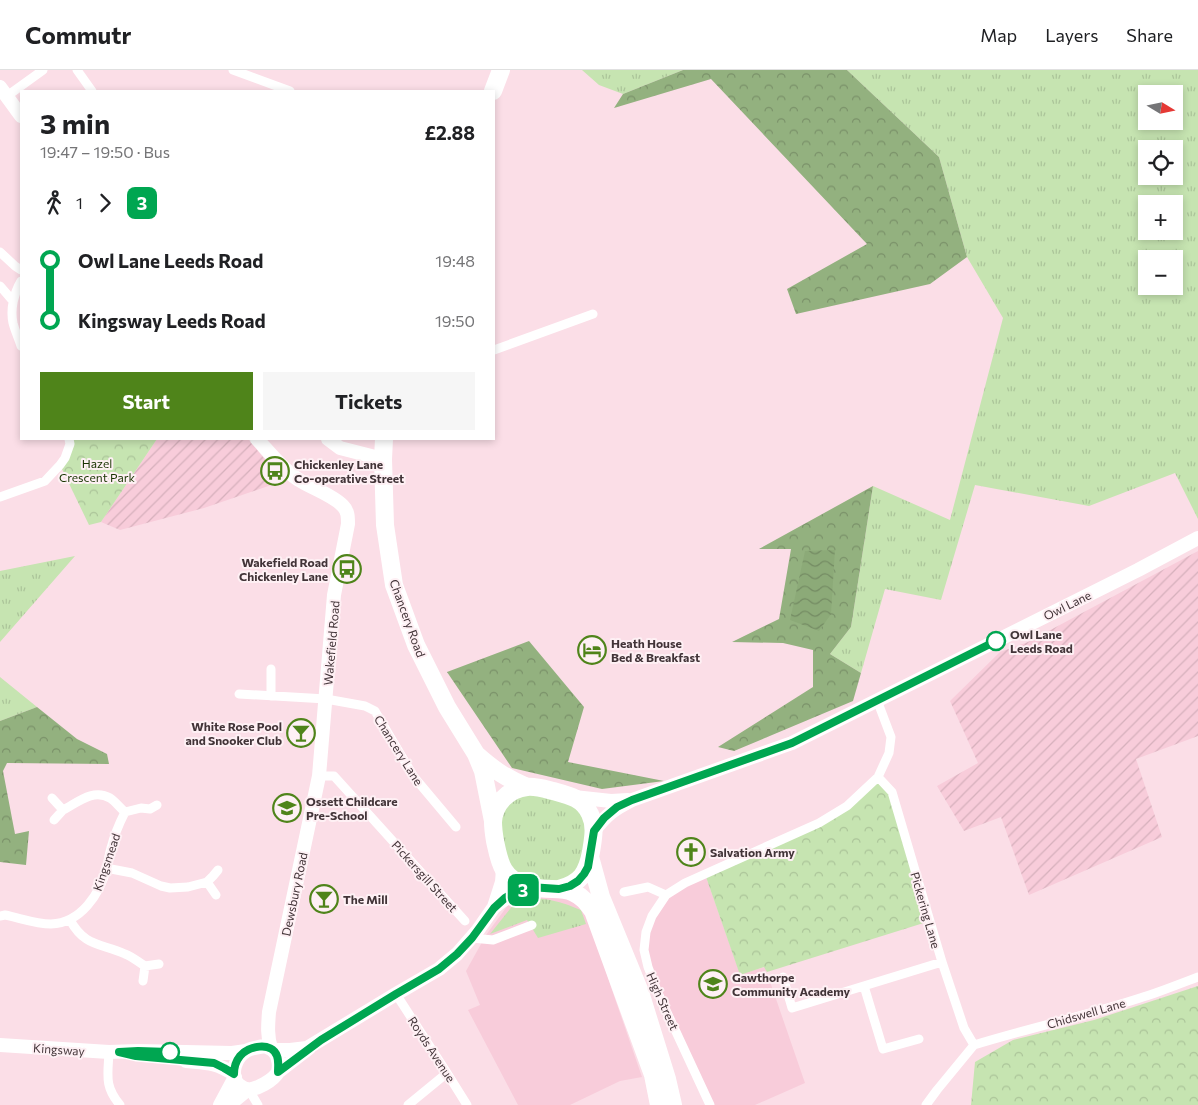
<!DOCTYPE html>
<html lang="en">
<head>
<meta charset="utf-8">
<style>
  :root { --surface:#fff; --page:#f6f6f6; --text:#202124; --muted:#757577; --line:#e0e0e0; --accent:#4f841a }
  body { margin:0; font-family:Commissioner,sans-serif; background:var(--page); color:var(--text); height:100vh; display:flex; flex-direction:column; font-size:19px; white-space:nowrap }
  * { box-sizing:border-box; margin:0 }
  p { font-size:16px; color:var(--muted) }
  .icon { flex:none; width:28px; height:28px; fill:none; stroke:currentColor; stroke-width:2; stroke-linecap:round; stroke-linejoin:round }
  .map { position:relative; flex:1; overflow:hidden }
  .sheet { position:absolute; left:20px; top:20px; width:475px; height:350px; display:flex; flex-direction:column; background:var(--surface); border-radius:0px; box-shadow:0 2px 8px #0003 }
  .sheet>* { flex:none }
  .badge { padding:0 10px; border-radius:8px; font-size:18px; line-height:32px }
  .needle { width:32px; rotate:100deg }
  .fabs { position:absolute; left:1138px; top:15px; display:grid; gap:10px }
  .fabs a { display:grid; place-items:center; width:45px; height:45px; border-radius:0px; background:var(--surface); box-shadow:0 2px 8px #0003; font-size:25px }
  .map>.badge { position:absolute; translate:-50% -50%; box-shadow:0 0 0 2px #fff }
  .legs { display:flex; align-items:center; gap:8px; height:55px; padding:0 20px; font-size:16px }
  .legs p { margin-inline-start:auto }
  .summary { display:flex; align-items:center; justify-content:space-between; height:85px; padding:0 20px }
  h1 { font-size:28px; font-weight:700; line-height:38px }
  .action { display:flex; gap:10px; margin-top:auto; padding:10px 20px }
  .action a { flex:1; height:58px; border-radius:0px; background:var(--accent); color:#fff; font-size:20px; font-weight:700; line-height:58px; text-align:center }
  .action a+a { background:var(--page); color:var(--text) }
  ul { padding:0 20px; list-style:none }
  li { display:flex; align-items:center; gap:18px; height:60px; font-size:19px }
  li i { display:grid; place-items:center; width:8px; height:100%; margin:0 6px; background:currentColor }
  li i::after { content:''; width:12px; height:12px; margin:-6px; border:4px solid; border-radius:50%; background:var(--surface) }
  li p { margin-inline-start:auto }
  li:first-child i { background:linear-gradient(#0000 50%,currentColor 0) }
  li:last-child i { background:linear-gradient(currentColor 50%,#0000 0) }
  header { display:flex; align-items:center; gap:30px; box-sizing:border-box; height:70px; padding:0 25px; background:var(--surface); border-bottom:1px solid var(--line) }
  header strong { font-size:24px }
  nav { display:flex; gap:28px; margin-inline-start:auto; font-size:18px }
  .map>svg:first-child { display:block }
</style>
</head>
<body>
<header>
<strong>Commutr</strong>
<nav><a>Map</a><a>Layers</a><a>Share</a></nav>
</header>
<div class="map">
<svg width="1198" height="1035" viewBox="0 0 1198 1035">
  <defs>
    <pattern id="industrial-furrows" width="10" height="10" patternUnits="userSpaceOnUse" patternTransform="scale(1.25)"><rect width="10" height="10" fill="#f8ccda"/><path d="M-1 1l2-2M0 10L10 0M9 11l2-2" fill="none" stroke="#d6b0bc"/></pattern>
    <pattern id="grass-tufts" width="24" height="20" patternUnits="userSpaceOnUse" patternTransform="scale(1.25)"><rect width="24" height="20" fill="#c6e4b1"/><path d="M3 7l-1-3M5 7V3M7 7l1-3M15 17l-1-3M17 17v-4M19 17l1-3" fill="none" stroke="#abc499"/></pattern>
    <pattern id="forest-crowns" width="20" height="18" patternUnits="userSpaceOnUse" patternTransform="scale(1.25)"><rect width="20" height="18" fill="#93b17f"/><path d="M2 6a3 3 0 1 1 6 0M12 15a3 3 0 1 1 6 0" fill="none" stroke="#7a9169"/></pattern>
    <pattern id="park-crowns" width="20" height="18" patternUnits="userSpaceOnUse" patternTransform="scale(1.25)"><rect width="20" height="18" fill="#c6e4b1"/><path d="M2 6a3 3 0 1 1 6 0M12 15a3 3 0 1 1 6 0" fill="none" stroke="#abc499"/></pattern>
    <pattern id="water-waves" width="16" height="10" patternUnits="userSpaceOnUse" patternTransform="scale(1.25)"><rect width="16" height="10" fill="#8caa78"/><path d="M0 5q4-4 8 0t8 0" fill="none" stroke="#748b63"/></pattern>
  </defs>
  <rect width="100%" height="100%" fill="#fbdee7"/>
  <path fill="#f8ccda" d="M 281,727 L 297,731 L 294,748 L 277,744 Z
    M 705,804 L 740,904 L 765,897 L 805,1013 L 755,1035 L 710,1035 L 648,897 L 646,862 L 666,825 Z
    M 529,824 L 558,826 L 569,830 L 580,835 L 588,844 L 611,917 L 642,1007 L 620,1011 L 570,1035 L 518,1035 L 468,940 L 480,935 L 466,901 L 486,865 L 508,835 L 519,827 Z"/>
  <path fill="url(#industrial-furrows)" d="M 157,369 L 248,369 L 283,411 L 204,438 L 120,460 L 101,452 Z
    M 1198,481 L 1198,666 L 1136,689 L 1162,767 L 1029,825 L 1001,747 L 964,761 L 937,716 L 978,693 L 950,631 L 1000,582 L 1028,572 Z"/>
  <path fill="url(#grass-tufts)" fill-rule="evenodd" d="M 582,0 L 683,0 L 623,24 L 599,15 Z
    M 847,0 L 1198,0 L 1198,449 L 1175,403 L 1089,436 L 975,415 L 941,530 L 885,519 L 861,603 L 830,584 L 851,557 L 873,416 L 950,450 L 1003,248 L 967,187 L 939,87 ZM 1146,24 L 1174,24 L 1174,51 L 1146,51 ZM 1146,79 L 1174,79 L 1174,106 L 1146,106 ZM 1146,134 L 1174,134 L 1174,161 L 1146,161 ZM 1146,189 L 1174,189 L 1174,216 L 1146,216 Z
    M 75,486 L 0,572 L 0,501 Z
    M 0,607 L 37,637 L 0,651 Z
    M 527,717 L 589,743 L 578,811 L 521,814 L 497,779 L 494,744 Z
    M 524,828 C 548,828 559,831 581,840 L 586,854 L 538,868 L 527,850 L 490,864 L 514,834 Z"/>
  <path fill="url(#forest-crowns)" d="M 683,0 L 847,0 L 939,87 L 967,187 L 930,214 L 796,244 L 787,219 L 867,174 L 711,9 L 614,38 L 623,24 Z
    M 873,416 L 851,557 L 830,584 L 861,603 L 853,631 L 734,681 L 718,677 L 813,617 L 813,580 L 783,573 L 732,572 L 779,549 L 791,479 L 759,479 Z
    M 529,571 L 584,637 L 568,692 L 664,711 L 602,719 L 512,698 L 447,602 Z
    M 37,637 L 77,669 L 107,684 L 109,694 L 7,693 L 3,701 L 15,764 L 29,761 L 26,795 L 0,792 L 0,651 Z"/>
  <path fill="url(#park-crowns)" d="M 69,369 L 157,369 L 101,452 L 89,455 L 60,395 Z
    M 878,707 L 892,722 L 930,851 L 767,902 L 764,897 L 740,905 L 705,804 L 819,753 Z
    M 1198,916 L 1198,1035 L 971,1035 L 975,992 L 1013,970 L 1094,950 Z"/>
  <path fill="url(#water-waves)" d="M 835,480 L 831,544 L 819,561 L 790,550 L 805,481 Z"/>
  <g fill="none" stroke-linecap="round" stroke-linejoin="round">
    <path stroke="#fff" stroke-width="9" d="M 77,0 L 92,21
      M 233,0 L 290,21
      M 7,26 L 43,0
      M 0,182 L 15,196 L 21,200
      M 21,211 C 14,223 10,239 13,253 C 15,261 19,269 21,276
      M 0,216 L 13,231
      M 494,280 L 593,244
      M 0,427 L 45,411 L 60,395 L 65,388 L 70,374 L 69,369
      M 239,624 L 326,629 L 365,636 L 375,641 L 414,707 L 456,757
      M 271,626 L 271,599
      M 319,706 L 334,706 L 465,851
      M 878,707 L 892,722 L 942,892 L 964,958 L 974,975
      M 52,728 L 63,740 L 54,750
      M 63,740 C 77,733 93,718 110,728 C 116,732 120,738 125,742
      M 106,798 L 132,803 L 161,816 L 170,818 L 188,817 L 207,812 L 213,806 L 218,800
      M 207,812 L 216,825
      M 624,822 L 648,817 L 666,825
      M 0,846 L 5,845 C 20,848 36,854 51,854 C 81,853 100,824 107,797 C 108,791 109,785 111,778 C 114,766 119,754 125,742 L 141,738 L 150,739 L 157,735
      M 70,850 C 85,877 100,873 125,884 C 133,887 138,892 145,896 L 159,894
      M 472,868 L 493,870 L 532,855
      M 783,907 L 792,938 L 942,892
      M 143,911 L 145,896
      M 864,916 L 883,979 L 919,969
      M 396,924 L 447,1003 L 467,1035
      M 974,975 C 1029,958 1085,946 1140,928 C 1160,922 1179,914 1198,907
      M 109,982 C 108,1005 104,1016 120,1035
      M 249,1020 L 258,1035
      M 408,1035 L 447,1003
      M 710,1035 L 658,923 L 648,897 L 644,880 L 646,862 L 652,846 L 666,825 L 685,813 L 819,753 L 847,736 L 878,707 L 889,683 L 891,667 L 877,630
      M 926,1035 L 937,1020 L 974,975"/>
    <path stroke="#fff" stroke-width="14" d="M 0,17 L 21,46
      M 257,369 C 270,383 283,400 299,410 C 311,418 333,425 343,436 C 348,441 348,447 348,454 L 334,525 L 319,706 L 269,942 C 268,955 267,966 271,978
      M 328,369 L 340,378 L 383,389
      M 574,727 L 611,731 L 628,730
      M 594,761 C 606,745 614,739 632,730 L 792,673 L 1138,500 L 1198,468
      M 494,837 C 506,827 516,822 530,817
      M 0,975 L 109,982 L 138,981 L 232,983 L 246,981
      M 265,976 C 272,979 277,982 278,990 C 279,993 279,998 278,1002 C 273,1011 257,1019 247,1020 C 244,1018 239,1016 237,1013 C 230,1003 236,987 246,981 C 251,978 258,977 265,976 Z
      M 273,980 L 290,980 L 307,978 L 396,924 L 439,899 L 457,884 L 478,860 L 494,837 L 502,812 L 503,799
      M 186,991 C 208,993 215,992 234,1004
      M 278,1002 L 309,978
      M 220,1035 L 235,1007
      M 229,1035 L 247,1020"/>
    <path stroke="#fff" stroke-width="18" d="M 493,21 L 501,0
      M 384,369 L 383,389 L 385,455 L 394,515 L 416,575 L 447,637 L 476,684 L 483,701 L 493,751
      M 477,685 C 494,700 506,708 527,717
      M 590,787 L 601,827 L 640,922 L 667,1009 L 673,1035
      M 559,819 C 581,813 587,803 591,782 C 593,769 596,756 590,744 C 583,728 568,725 553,721 C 545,719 535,716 527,717 C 508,719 494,734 493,752 C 493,759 494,765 495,771 C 497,780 499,792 504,800 C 514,816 535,819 552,819 C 559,819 567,819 574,823 C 583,827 587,833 593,841 L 653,1005 L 659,1035"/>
  </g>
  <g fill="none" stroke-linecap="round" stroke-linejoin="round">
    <defs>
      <path id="line-1" d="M 170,982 L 138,981 L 119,982 L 136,986 L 214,993 L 224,998 L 234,1004 C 234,997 236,991 240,986 C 248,976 272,971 277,986 C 279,991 278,997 278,1002 L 321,970 L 396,924 L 439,899 L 457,884 L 472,868 L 494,838 L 505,828 L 515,822 L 530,817 L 559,819 L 570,816 L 578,811 L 584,804 L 588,797 L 594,761 L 604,748 L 617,737 L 632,730 L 792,673 L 996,571"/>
    </defs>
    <use href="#line-1" stroke="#fff" stroke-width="11"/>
    <use href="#line-1" stroke="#00a651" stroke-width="8"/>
  </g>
  <defs>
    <symbol id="bus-ring" viewBox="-11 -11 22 22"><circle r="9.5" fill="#fef0f4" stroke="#4f841a" stroke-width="1.5"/><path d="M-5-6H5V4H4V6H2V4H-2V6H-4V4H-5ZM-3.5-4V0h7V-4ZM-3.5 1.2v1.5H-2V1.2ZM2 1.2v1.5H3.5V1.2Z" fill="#4f841a"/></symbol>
    <symbol id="hotel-ring" viewBox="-11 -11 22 22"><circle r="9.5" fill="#fef0f4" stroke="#4f841a" stroke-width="1.5"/><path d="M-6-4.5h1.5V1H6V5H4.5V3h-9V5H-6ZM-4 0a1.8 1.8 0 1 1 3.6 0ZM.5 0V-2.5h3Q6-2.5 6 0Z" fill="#4f841a"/></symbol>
    <symbol id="bar-ring" viewBox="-11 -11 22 22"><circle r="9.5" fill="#fef0f4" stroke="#4f841a" stroke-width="1.5"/><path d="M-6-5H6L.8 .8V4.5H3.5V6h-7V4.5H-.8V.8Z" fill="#4f841a"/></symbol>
    <symbol id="school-ring" viewBox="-11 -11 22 22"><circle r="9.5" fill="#fef0f4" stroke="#4f841a" stroke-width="1.5"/><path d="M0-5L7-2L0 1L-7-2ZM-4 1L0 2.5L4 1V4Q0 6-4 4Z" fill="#4f841a"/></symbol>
    <symbol id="church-ring" viewBox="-11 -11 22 22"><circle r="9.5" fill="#fef0f4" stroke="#4f841a" stroke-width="1.5"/><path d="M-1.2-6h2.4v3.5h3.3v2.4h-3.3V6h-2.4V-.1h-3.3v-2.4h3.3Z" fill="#4f841a"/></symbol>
  </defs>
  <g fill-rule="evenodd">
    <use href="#bus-ring" x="259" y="385" width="32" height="32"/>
    <use href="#bus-ring" x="331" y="483" width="32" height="32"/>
    <use href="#hotel-ring" x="576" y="564" width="32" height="32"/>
    <use href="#bar-ring" x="285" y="647" width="32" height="32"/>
    <use href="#school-ring" x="271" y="722" width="32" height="32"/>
    <use href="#church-ring" x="675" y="766" width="32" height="32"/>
    <use href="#bar-ring" x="308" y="813" width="32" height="32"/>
    <use href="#school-ring" x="697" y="898" width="32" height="32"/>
  </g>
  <g fill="#fff" stroke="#00a651" stroke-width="2.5">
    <circle cx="996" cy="571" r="9"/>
    <circle cx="170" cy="982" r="9"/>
  </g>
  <g text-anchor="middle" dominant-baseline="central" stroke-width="4" stroke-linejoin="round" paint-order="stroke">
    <g font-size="12" fill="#183400" stroke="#fef0f4">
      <text x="97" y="393">Hazel<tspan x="97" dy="14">Crescent Park</tspan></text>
    </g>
    <g font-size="12" font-weight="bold" fill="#423438" stroke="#fef0f4" text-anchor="start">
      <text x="294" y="394">Chickenley Lane<tspan x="294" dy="14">Co-operative Street</tspan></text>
      <text x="328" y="492" text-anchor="end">Wakefield Road<tspan x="328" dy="14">Chickenley Lane</tspan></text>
      <text x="611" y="573">Heath House<tspan x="611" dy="14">Bed &amp; Breakfast</tspan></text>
      <text x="282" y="656" text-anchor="end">White Rose Pool<tspan x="282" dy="14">and Snooker Club</tspan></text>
      <text x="306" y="731">Ossett Childcare<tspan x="306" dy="14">Pre-School</tspan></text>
      <text x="710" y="782">Salvation Army</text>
      <text x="343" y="829">The Mill</text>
      <text x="732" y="907">Gawthorpe<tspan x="732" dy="14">Community Academy</tspan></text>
    </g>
    <g font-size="12" fill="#423438" stroke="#fef0f4">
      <text transform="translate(1067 535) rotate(-26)">Owl Lane</text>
      <text transform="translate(408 548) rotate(70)">Chancery Road</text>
      <text transform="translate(331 573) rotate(-85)">Wakefield Road</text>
      <text transform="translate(399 680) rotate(58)">Chancery Lane</text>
      <text transform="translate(106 792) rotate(-71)">Kingsmead</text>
      <text transform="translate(425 806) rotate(48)">Pickersgill Street</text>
      <text transform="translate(294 824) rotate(-78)">Dewsbury Road</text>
      <text transform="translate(926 840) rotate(74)">Pickering Lane</text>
      <text transform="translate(663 931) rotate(66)">High Street</text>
      <text transform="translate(1086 943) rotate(-16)">Chidswell Lane</text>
      <text transform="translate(59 979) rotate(4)">Kingsway</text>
      <text transform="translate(432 979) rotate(57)">Royds Avenue</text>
    </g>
    <g font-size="12" font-weight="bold" fill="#423438" stroke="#fef0f4" text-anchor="start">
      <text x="1010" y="564">Owl Lane<tspan x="1010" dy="14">Leeds Road</tspan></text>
    </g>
  </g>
</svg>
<div class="fabs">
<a><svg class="needle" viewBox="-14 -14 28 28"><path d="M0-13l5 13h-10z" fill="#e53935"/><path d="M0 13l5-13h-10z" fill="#757577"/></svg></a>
<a><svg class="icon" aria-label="locate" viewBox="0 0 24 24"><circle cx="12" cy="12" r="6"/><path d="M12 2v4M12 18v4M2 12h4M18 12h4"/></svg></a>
<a>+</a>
<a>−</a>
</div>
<b class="badge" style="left:523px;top:820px;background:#00a651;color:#fff">3</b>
<section class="sheet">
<div class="summary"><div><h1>3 min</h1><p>19:47 – 19:50 · Bus</p></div><b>£2.88</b></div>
<div class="legs"><svg class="icon" aria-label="walk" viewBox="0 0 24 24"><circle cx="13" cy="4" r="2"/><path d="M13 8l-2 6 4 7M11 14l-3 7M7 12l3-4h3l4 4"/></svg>1<svg class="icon" aria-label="forward" viewBox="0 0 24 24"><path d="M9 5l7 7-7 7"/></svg><b class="badge" style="background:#00a651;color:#fff">3</b></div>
<ul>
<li><i style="color:#00a651"></i><b>Owl Lane Leeds Road</b><p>19:48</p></li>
<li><i style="color:#00a651"></i><b>Kingsway Leeds Road</b><p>19:50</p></li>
</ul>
<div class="action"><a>Start</a><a>Tickets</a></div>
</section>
</div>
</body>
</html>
